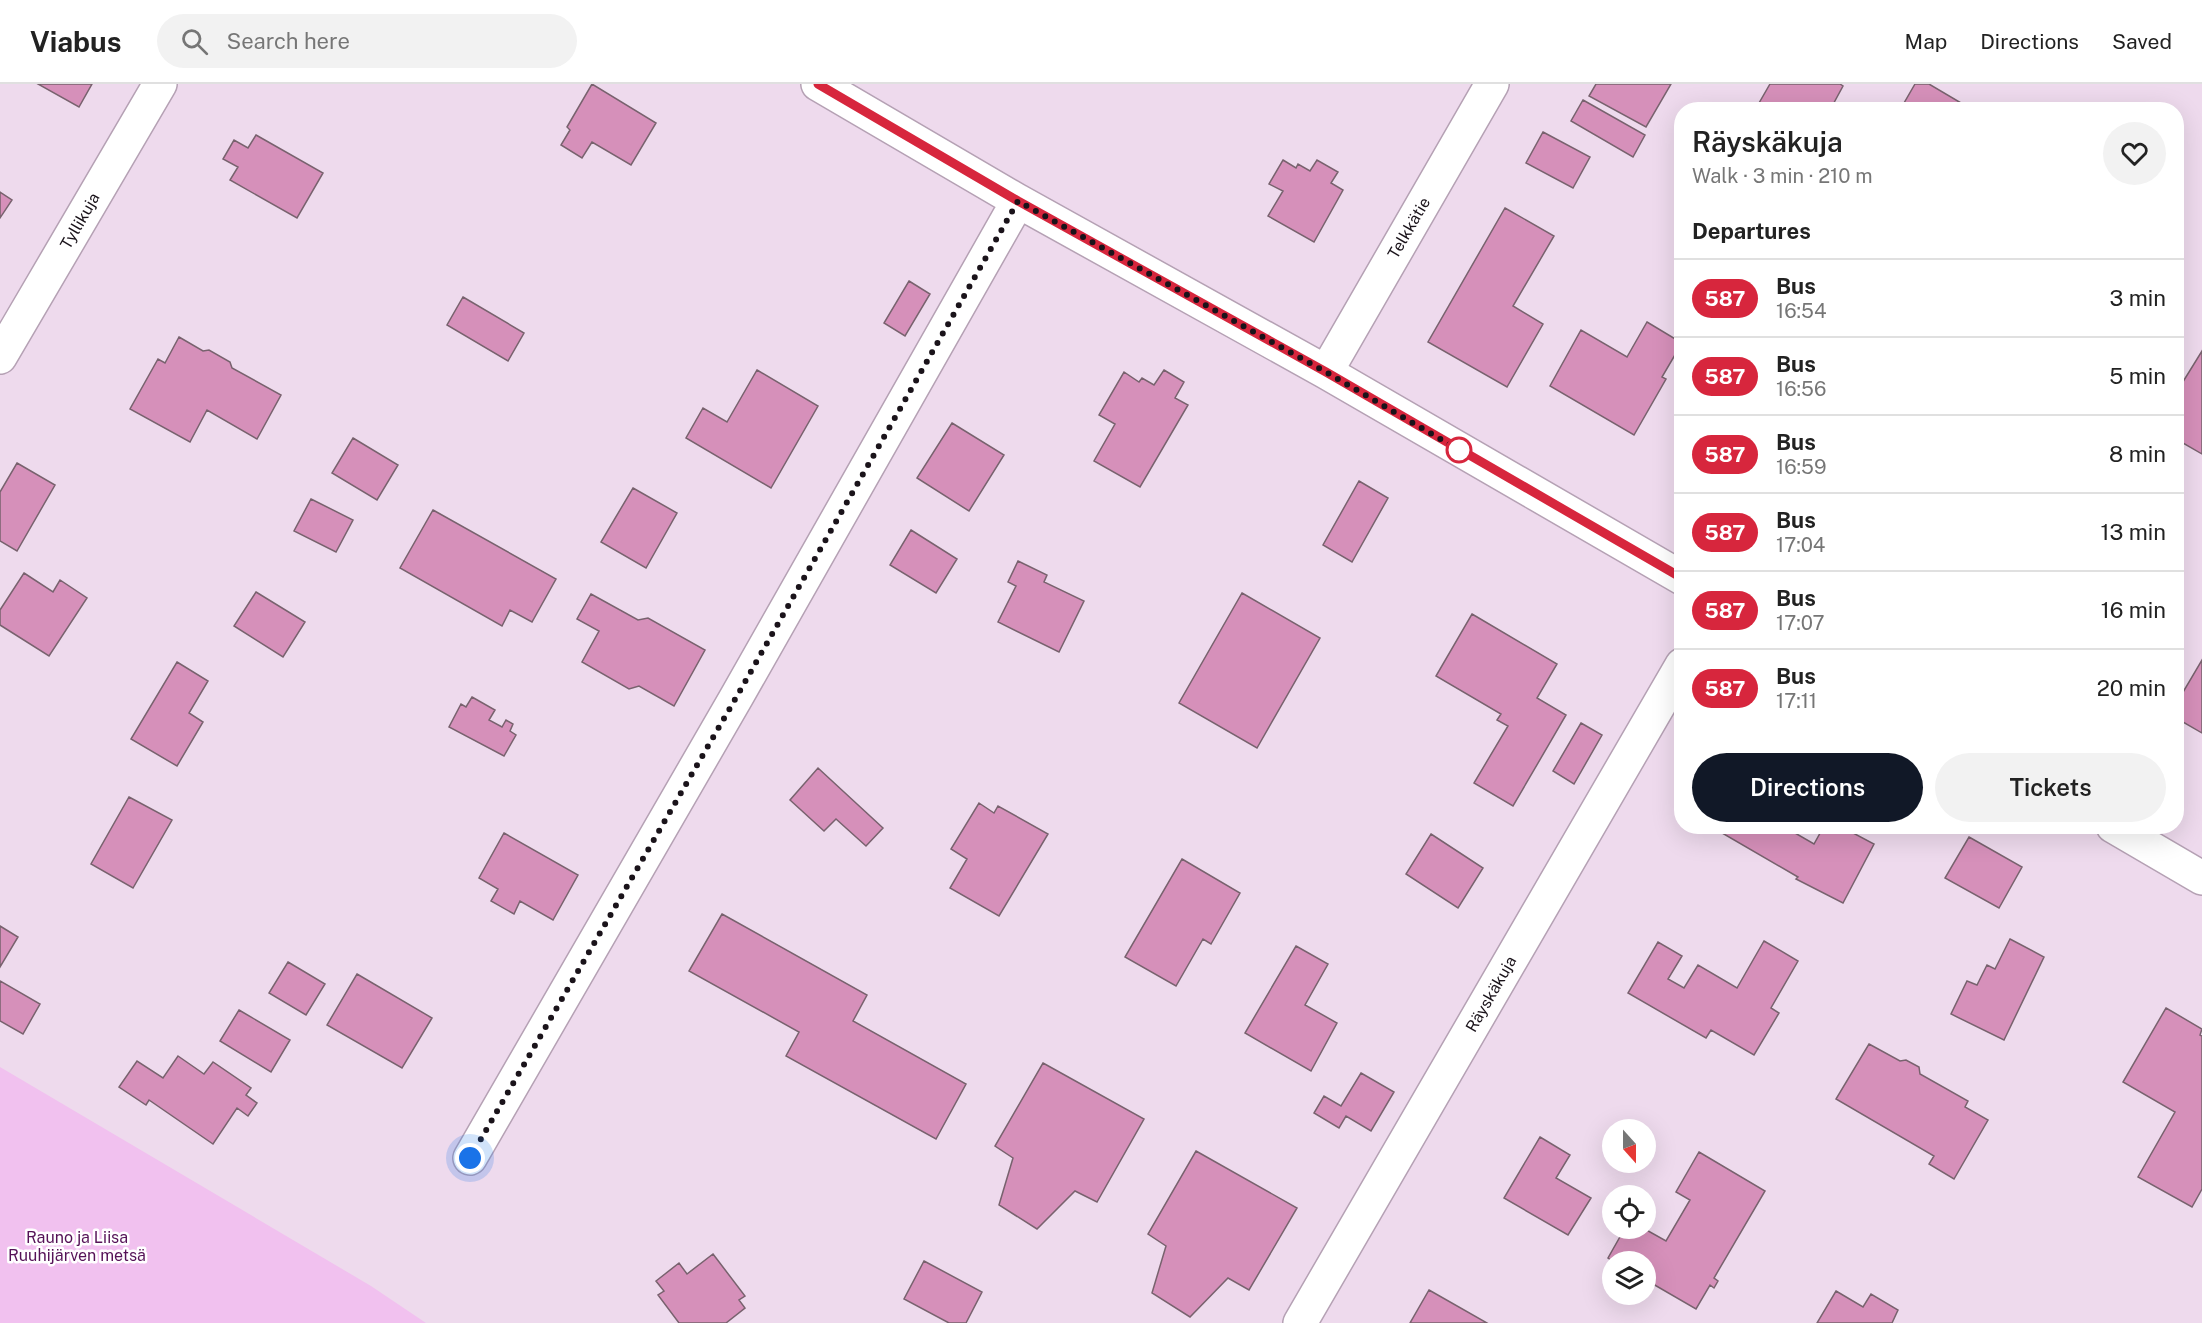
<!DOCTYPE html>
<html lang="en">
<head>
<meta charset="utf-8">
<style>
  :root { --surface:#fff; --page:#f2f2f2; --text:#222; --muted:#767676; --line:#e0e0e0; --accent:#111827 }
  body { margin:0; font-family:"Public Sans",sans-serif; background:var(--page); color:var(--text); height:100vh; display:flex; flex-direction:column; font-size:22px; white-space:nowrap }
  * { box-sizing:border-box; margin:0 }
  p { font-size:20px; color:var(--muted) }
  .icon { flex:none; width:33px; height:33px; fill:none; stroke:currentColor; stroke-width:2; stroke-linecap:round; stroke-linejoin:round }
  .map { position:relative; flex:1; overflow:hidden }
  .details { position:absolute; left:1674px; top:18px; width:510px; height:732px; display:flex; flex-direction:column; background:var(--surface); border-radius:24px; box-shadow:0 6px 24px #0002 }
  .details>* { flex:none }
  .badge { padding:0 12px; border-radius:20px; font-size:21px; line-height:39px }
  .needle { width:39px; rotate:159deg }
  .controls { position:absolute; left:1602px; top:1035px; display:grid; gap:12px }
  .controls a { display:grid; place-items:center; width:54px; height:54px; border-radius:50%; background:var(--surface); box-shadow:0 6px 24px #0002; font-size:30px }
  .you { position:absolute; width:30px; height:30px; margin:-15px; border:4px solid #fff; border-radius:50%; background:#1a73e8; box-shadow:0 0 0 9px #1a73e833 }
  .map>.badge { position:absolute; translate:-50% -50%; box-shadow:0 0 0 3px #fff }
  h2 { padding:0 18px; font-size:22px; line-height:54px }
  .round { display:grid; place-items:center; flex:none; width:63px; height:63px; border-radius:32px; background:var(--page) }
  .head { display:flex; align-items:center; justify-content:space-between; height:102px; padding:0 18px }
  h1 { font-size:28px; font-weight:600; line-height:45px }
  .primary-button { display:flex; gap:12px; margin-top:auto; padding:12px 18px }
  .primary-button a { flex:1; height:69px; border-radius:36px; background:var(--accent); color:#fff; font-size:24px; font-weight:600; line-height:69px; text-align:center }
  .primary-button a+a { background:var(--page); color:var(--text) }
  ul { padding:0; list-style:none }
  li { display:flex; align-items:center; gap:18px; height:78px; padding:0 18px; border-top:2px solid var(--line) }
  li div { flex:1 }
  li b { display:block; font-size:22px }
  li em { font-style:normal }
  li .badge { min-width:66px; font-weight:700; text-align:center }
  header { display:flex; align-items:center; gap:36px; box-sizing:border-box; height:84px; padding:0 30px; background:var(--surface); border-bottom:2px solid var(--line) }
  header strong { font-size:28px }
  nav { display:flex; gap:33px; margin-inline-start:auto; font-size:21px }
  .search { width:420px; height:54px; background:var(--page); display:flex; align-items:center; gap:15px; box-sizing:border-box; padding:0 21px; border-radius:33px; color:var(--muted); font-size:22px }
  .map>svg:first-child { display:block }
</style>
</head>
<body>
<header>
<strong>Viabus</strong>
<div class="search"><svg class="icon" aria-label="search" viewBox="0 0 24 24"><circle cx="10" cy="10" r="6"/><path d="M15 15l6 6"/></svg>Search here</div>
<nav><a>Map</a><a>Directions</a><a>Saved</a></nav>
</header>
<div class="map">
<svg width="2202" height="1239" viewBox="0 0 2202 1239">
  <rect width="100%" height="100%" fill="#eedaed"/>
  <path fill="#f1c1ef" d="M 0,983 L 371,1202 L 426,1239 L 0,1239 Z"/>
  <path fill="#d690ba" stroke="#78626e" stroke-width="1.5" d="M 38,0 L 92,0 L 79,23 Z
    M 592,0 L 656,39 L 631,81 L 592,58 L 582,74 L 561,61 L 570,46 L 567,43 Z
    M 1596,0 L 1671,0 L 1646,43 L 1589,12 Z
    M 1770,0 L 1840,0 L 1843,2 L 1830,26 L 1755,26 Z
    M 1915,0 L 1929,0 L 1973,26 L 1900,26 Z
    M 1583,16 L 1645,51 L 1633,73 L 1571,37 Z
    M 1543,48 L 1590,73 L 1573,104 L 1526,79 Z
    M 256,51 L 323,89 L 297,134 L 230,96 L 238,83 L 223,75 L 234,56 L 248,64 Z
    M 1283,76 L 1296,84 L 1298,80 L 1310,87 L 1317,76 L 1338,88 L 1331,99 L 1343,106 L 1314,158 L 1268,132 L 1283,107 L 1269,100 Z
    M 0,108 L 12,116 L 0,134 Z
    M 1505,124 L 1554,152 L 1513,222 L 1543,240 L 1507,303 L 1428,258 Z
    M 909,197 L 930,210 L 905,252 L 884,239 Z
    M 463,213 L 524,249 L 508,277 L 447,241 Z
    M 1647,238 L 1682,259 L 1662,293 L 1666,295 L 1634,351 L 1550,302 L 1581,246 L 1627,273 Z
    M 179,253 L 203,267 L 209,266 L 230,278 L 232,284 L 281,311 L 257,355 L 207,326 L 190,358 L 130,325 L 158,275 L 165,279 Z
    M 2202,267 L 2202,370 L 2176,355 L 2176,309 Z
    M 757,286 L 818,322 L 771,404 L 686,354 L 703,324 L 727,338 Z
    M 1164,286 L 1184,298 L 1175,314 L 1188,321 L 1140,403 L 1094,377 L 1115,340 L 1099,331 L 1124,288 L 1139,298 L 1142,294 L 1154,301 Z
    M 952,339 L 1004,371 L 969,427 L 917,394 Z
    M 353,354 L 398,381 L 377,416 L 332,389 Z
    M 17,379 L 55,401 L 17,467 L 0,457 L 0,408 Z
    M 1359,397 L 1388,414 L 1352,478 L 1323,461 Z
    M 633,404 L 677,429 L 646,484 L 601,458 Z
    M 311,415 L 353,436 L 336,468 L 294,447 Z
    M 433,426 L 556,495 L 532,538 L 510,526 L 502,542 L 400,484 Z
    M 911,446 L 957,475 L 936,509 L 890,481 Z
    M 1018,477 L 1047,491 L 1044,498 L 1084,517 L 1059,568 L 998,538 L 1016,502 L 1008,498 Z
    M 24,489 L 53,508 L 60,496 L 87,514 L 49,572 L 0,541 L 0,526 Z
    M 256,508 L 305,538 L 283,573 L 234,542 Z
    M 1242,509 L 1320,554 L 1257,664 L 1179,619 Z
    M 591,510 L 638,536 L 648,534 L 705,566 L 674,622 L 639,602 L 629,605 L 582,578 L 599,547 L 577,535 Z
    M 1472,530 L 1557,580 L 1537,614 L 1566,631 L 1513,722 L 1474,699 L 1508,642 L 1497,636 L 1501,630 L 1436,592 Z
    M 2202,576 L 2202,649 L 2176,634 L 2176,620 Z
    M 177,578 L 208,597 L 189,629 L 203,638 L 177,682 L 131,655 Z
    M 472,613 L 495,626 L 489,636 L 502,643 L 506,636 L 513,640 L 510,647 L 516,651 L 504,672 L 449,643 L 461,620 L 466,623 Z
    M 1581,639 L 1602,651 L 1574,700 L 1553,687 Z
    M 818,684 L 883,744 L 866,762 L 836,735 L 824,747 L 790,716 Z
    M 129,713 L 172,736 L 133,804 L 91,780 Z
    M 979,719 L 994,729 L 998,722 L 1048,750 L 999,832 L 950,804 L 967,775 L 951,765 Z
    M 1710,742 L 1790,742 L 1788,745 L 1814,760 L 1824,742 L 1840,742 L 1874,760 L 1843,819 L 1796,795 L 1798,793 Z
    M 504,749 L 578,791 L 553,836 L 520,817 L 514,830 L 491,817 L 498,805 L 479,794 Z
    M 1431,750 L 1483,784 L 1458,824 L 1406,790 Z
    M 1969,753 L 2022,783 L 1999,824 L 1945,794 Z
    M 1182,775 L 1240,809 L 1211,860 L 1203,855 L 1176,902 L 1125,873 Z
    M 722,830 L 867,911 L 853,937 L 966,1000 L 936,1055 L 786,972 L 799,948 L 689,887 Z
    M 0,842 L 18,853 L 0,883 Z
    M 2010,855 L 2044,873 L 2004,956 L 1951,930 L 1967,897 L 1977,901 L 1987,881 L 1995,885 Z
    M 1764,857 L 1798,877 L 1771,924 L 1779,929 L 1754,971 L 1711,946 L 1706,954 L 1628,909 L 1658,858 L 1682,872 L 1668,895 L 1684,904 L 1698,881 L 1737,904 Z
    M 1296,862 L 1328,880 L 1305,921 L 1337,939 L 1311,987 L 1245,949 Z
    M 288,878 L 325,900 L 306,931 L 269,909 Z
    M 357,890 L 432,934 L 402,984 L 327,941 Z
    M 0,897 L 40,920 L 23,950 L 0,937 Z
    M 2166,924 L 2202,945 L 2200,951 L 2202,952 L 2202,1105 L 2192,1123 L 2138,1093 L 2175,1028 L 2123,998 Z
    M 239,926 L 290,956 L 271,988 L 220,957 Z
    M 1869,960 L 1900,977 L 1906,976 L 1919,983 L 1920,990 L 1968,1017 L 1965,1023 L 1988,1036 L 1954,1095 L 1929,1080 L 1934,1072 L 1836,1015 Z
    M 178,972 L 204,990 L 213,978 L 251,1004 L 246,1011 L 257,1019 L 248,1032 L 237,1024 L 213,1060 L 149,1016 L 146,1021 L 119,1003 L 137,977 L 163,994 Z
    M 1043,979 L 1144,1035 L 1097,1118 L 1075,1107 L 1037,1145 L 999,1121 L 1013,1074 L 995,1062 Z
    M 1361,989 L 1394,1008 L 1371,1047 L 1346,1032 L 1339,1044 L 1314,1029 L 1324,1012 L 1341,1022 Z
    M 1540,1053 L 1570,1071 L 1556,1094 L 1591,1114 L 1568,1151 L 1504,1114 Z
    M 1196,1067 L 1297,1124 L 1249,1206 L 1228,1194 L 1190,1233 L 1152,1209 L 1166,1162 L 1148,1150 Z
    M 1699,1068 L 1765,1107 L 1714,1194 L 1718,1197 L 1714,1204 L 1710,1201 L 1696,1225 L 1646,1196 L 1646,1178 L 1614,1178 L 1608,1174 L 1625,1144 L 1643,1144 L 1666,1157 L 1690,1116 L 1676,1108 Z
    M 713,1170 L 745,1212 L 739,1216 L 745,1224 L 726,1239 L 679,1239 L 658,1211 L 664,1207 L 656,1197 L 679,1179 L 687,1190 Z
    M 924,1177 L 982,1208 L 966,1239 L 949,1239 L 904,1215 Z
    M 1429,1206 L 1487,1239 L 1410,1239 Z
    M 1836,1207 L 1863,1223 L 1871,1210 L 1898,1226 L 1892,1239 L 1817,1239 Z"/>
  <g fill="none" stroke-linecap="round" stroke-linejoin="round">
    <defs>
      <path id="minor" d="M 818,0 L 1018,117 L 1326,288 L 1682,494
        M 0,273 L 160,0
        M 1326,288 L 1492,0
        M 2113,742 L 2202,794
        M 470,1074 L 737,612 L 1018,117
        M 1300,1239 L 1682,581"/>
    </defs>
    <use href="#minor" stroke="#b5a1b4" stroke-width="36"/>
    <use href="#minor" stroke="#fff" stroke-width="33"/>
  </g>
  <g fill="none" stroke-linecap="round" stroke-linejoin="round">
    <defs>
      <path id="line" d="M 818,0 L 1018,117 L 1326,288 L 1682,494"/>
    </defs>
    <use href="#line" stroke="#fff" stroke-width="14"/>
    <use href="#line" stroke="#d7263d" stroke-width="9"/>
    <path stroke="#1a131a" stroke-width="6" stroke-dasharray="0 10.8" d="M 470,1074 L 737,612 L 1018,117 L 1326,288 L 1459,366"/>
  </g>
  <circle fill="#fff" stroke="#d7263d" stroke-width="3" cx="1459" cy="366" r="12"/>
  <g text-anchor="middle" dominant-baseline="central" stroke-width="5" stroke-linejoin="round" paint-order="stroke">
    <g font-size="16" fill="#1a131a" stroke="#fff">
      <text transform="translate(80 137) rotate(-60)">Tyllikuja</text>
      <text transform="translate(1409 144) rotate(-60)">Telkkätie</text>
      <text transform="translate(1491 910) rotate(-60)">Räyskäkuja</text>
    </g>
    <g font-size="16" fill="#551257" stroke="#fff">
      <text x="77" y="1153">Rauno ja Liisa<tspan x="77" dy="18">Ruuhijärven metsä</tspan></text>
    </g>
  </g>
</svg>
<div class="controls">
<a><svg class="needle" viewBox="-14 -14 28 28"><path d="M0-13l5 13h-10z" fill="#e53935"/><path d="M0 13l5-13h-10z" fill="#767676"/></svg></a>
<a><svg class="icon" aria-label="locate" viewBox="0 0 24 24"><circle cx="12" cy="12" r="6"/><path d="M12 2v4M12 18v4M2 12h4M18 12h4"/></svg></a>
<a><svg class="icon" aria-label="layers" viewBox="0 0 24 24"><path d="M12 4l9 5-9 5-9-5zM3 14l9 5 9-5"/></svg></a>
</div>
<div class="you" style="left:470px;top:1074px"></div>
<section class="details">
<div class="head"><div><h1>Räyskäkuja</h1><p>Walk · 3 min · 210 m</p></div><a class="round"><svg class="icon" aria-label="heart" viewBox="0 0 24 24"><path d="M12 20l-8-8c-3-5 5-10 8-4 3-6 11-1 8 4z"/></svg></a></div>
<h2>Departures</h2>
<ul>
<li><span class="badge" style="background:#d7263d;color:#fff">587</span><div><b>Bus</b><p>16:54</p></div><em>3 min</em></li>
<li><span class="badge" style="background:#d7263d;color:#fff">587</span><div><b>Bus</b><p>16:56</p></div><em>5 min</em></li>
<li><span class="badge" style="background:#d7263d;color:#fff">587</span><div><b>Bus</b><p>16:59</p></div><em>8 min</em></li>
<li><span class="badge" style="background:#d7263d;color:#fff">587</span><div><b>Bus</b><p>17:04</p></div><em>13 min</em></li>
<li><span class="badge" style="background:#d7263d;color:#fff">587</span><div><b>Bus</b><p>17:07</p></div><em>16 min</em></li>
<li><span class="badge" style="background:#d7263d;color:#fff">587</span><div><b>Bus</b><p>17:11</p></div><em>20 min</em></li>
</ul>
<div class="primary-button"><a>Directions</a><a>Tickets</a></div>
</section>
</div>
</body>
</html>
